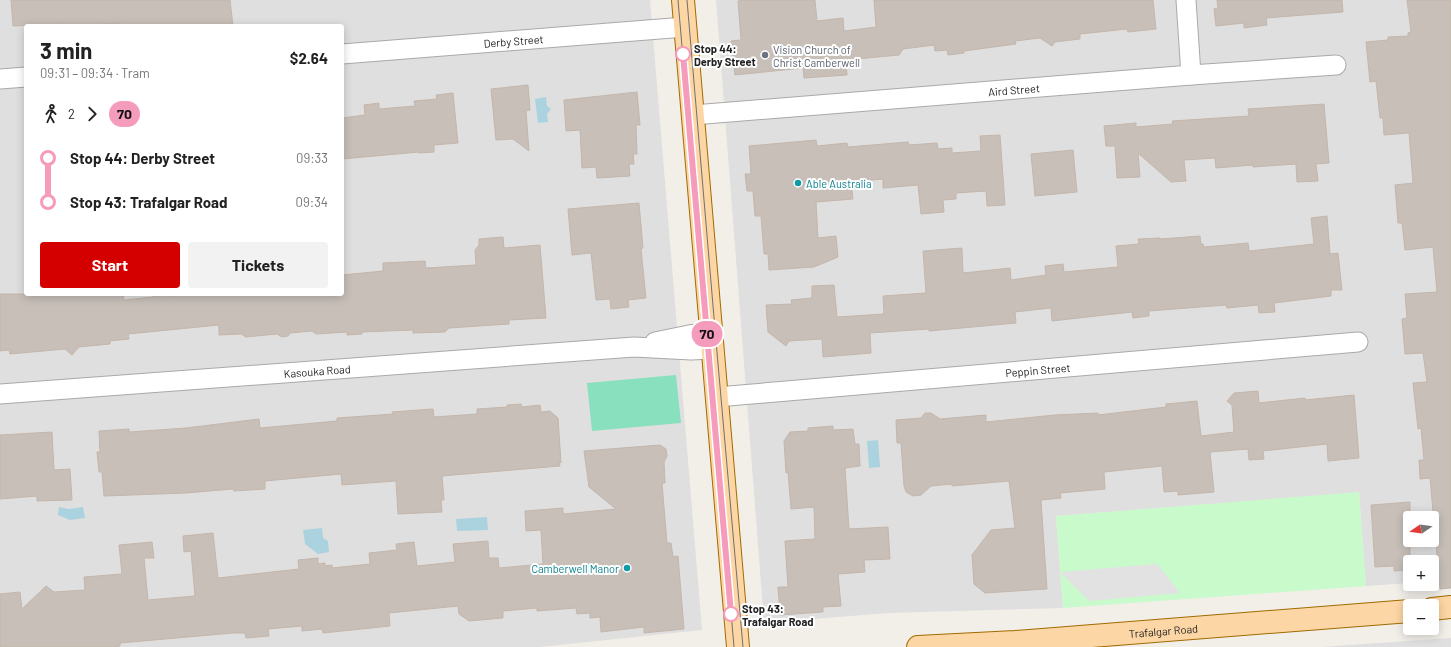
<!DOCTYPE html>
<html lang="en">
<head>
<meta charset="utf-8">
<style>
  :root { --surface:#fff; --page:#f2f2f2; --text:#222; --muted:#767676; --accent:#d40000 }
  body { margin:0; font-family:Barlow,sans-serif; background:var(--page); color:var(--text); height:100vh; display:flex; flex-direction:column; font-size:15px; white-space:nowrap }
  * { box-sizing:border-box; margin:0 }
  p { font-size:13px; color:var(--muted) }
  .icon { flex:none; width:22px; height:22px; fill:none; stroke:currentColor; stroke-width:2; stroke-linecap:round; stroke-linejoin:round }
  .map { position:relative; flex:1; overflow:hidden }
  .side { position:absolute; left:24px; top:24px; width:320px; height:272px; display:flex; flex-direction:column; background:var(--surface); border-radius:4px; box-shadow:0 2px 10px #0003 }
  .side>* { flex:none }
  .badge { padding:0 8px; border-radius:13px; font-size:14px; line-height:26px }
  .needle { width:26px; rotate:257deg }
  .controls { position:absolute; left:1403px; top:511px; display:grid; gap:8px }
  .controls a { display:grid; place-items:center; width:36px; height:36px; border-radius:4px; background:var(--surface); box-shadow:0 2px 10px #0003; font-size:20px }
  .map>.badge { position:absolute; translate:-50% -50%; box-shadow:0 0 0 2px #fff }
  .legs { display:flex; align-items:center; gap:6px; height:44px; padding:0 16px; font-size:13px }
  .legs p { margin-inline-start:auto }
  .overview { display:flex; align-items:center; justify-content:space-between; height:68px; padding:0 16px }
  h1 { font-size:22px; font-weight:700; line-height:30px }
  .action { display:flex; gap:8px; margin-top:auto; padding:8px 16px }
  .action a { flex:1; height:46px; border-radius:4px; background:var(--accent); color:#fff; font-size:16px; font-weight:700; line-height:46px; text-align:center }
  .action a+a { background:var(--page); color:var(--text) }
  ul { padding:0 16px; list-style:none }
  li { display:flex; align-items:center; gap:14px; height:44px; font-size:15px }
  li i { display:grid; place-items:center; width:6px; height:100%; margin:0 5px; background:currentColor }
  li i::after { content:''; width:10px; height:10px; margin:-5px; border:3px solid; border-radius:50%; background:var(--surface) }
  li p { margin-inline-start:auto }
  li:first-child i { background:linear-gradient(#0000 50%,currentColor 0) }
  li:last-child i { background:linear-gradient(currentColor 50%,#0000 0) }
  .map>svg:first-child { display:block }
</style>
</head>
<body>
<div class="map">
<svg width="1451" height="647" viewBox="0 0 1451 647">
  <rect width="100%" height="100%" fill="#f2efe9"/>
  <path fill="#e0dfdf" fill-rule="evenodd" d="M 0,0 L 650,0 L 702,630 L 540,647 L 0,647 ZM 26,26 L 342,26 L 342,294 L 26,294 Z
    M 716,0 L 1451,0 L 1451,579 L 1432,581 L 1432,562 L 1410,562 L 1410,583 L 1366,586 L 1359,493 L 1056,516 L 1063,608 L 888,613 L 764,623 ZM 1410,518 L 1432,518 L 1432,540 L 1410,540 Z
    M 1451,638 L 1451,647 L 1321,647 Z"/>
  <path fill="#c8facc" d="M 1359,492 L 1366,586 L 1063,608 L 1056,516 Z"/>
  <path fill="#88e0be" d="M 676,375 L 681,423 L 592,431 L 587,383 Z"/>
  <path fill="#e2e2e2" d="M 1157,564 L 1180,593 L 1089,601 L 1060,572 Z"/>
  <path fill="#aad3df" d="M 546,97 L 547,106 L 551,109 L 547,114 L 548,122 L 538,123 L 535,99 Z
    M 878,440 L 880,467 L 869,468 L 867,441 Z
    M 59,507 L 69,509 L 83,507 L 85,518 L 70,520 L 58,515 Z
    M 487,517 L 488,530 L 457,531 L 456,519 Z
    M 322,528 L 323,538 L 328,541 L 329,552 L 318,554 L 305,544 L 303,530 Z"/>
  <path fill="#c7bfb8" stroke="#c4b6ab" d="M 11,0 L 230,0 L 233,26 L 124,26 L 124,23 L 64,26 L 64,24 L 13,26 Z
    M 740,0 L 815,0 L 817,21 L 843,18 L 844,31 L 876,27 L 874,0 L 1153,0 L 1156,29 L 1128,32 L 1127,29 L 1080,34 L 1080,39 L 1055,42 L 1052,46 L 1040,38 L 1015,41 L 1016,44 L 964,51 L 964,53 L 948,55 L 947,50 L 935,51 L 934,45 L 903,49 L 899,55 L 846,60 L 847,75 L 804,78 L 803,68 L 735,75 L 731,41 L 741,40 L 738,1 L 740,1 Z
    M 1217,0 L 1342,0 L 1343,12 L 1266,18 L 1267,25 L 1244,28 L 1244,23 L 1216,26 L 1214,9 L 1218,8 Z
    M 1407,0 L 1451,0 L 1451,588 L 1440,589 L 1430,478 L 1420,479 L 1419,460 L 1424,460 L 1421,428 L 1418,429 L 1413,383 L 1427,382 L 1423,353 L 1405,354 L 1402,319 L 1407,318 L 1405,294 L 1437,292 L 1433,247 L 1405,250 L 1402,223 L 1398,223 L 1395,185 L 1413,183 L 1409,133 L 1384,135 L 1383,118 L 1380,118 L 1376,81 L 1370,82 L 1366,42 L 1388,40 L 1388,37 L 1408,36 L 1408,33 L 1411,32 Z
    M 528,85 L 530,110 L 526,111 L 529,151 L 513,139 L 496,140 L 491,89 Z
    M 637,92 L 640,125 L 636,125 L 637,154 L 633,154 L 634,164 L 629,164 L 630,176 L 597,178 L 596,167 L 582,168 L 580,130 L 566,131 L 564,100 Z
    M 453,93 L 458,143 L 434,145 L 434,152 L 419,153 L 419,152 L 342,159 L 342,118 L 365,115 L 364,105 L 379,103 L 379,109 L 415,106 L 414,101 L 437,99 L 436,95 Z
    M 1324,104 L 1329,163 L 1316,164 L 1318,181 L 1297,182 L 1296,164 L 1253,167 L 1253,165 L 1216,168 L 1215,158 L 1184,160 L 1186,181 L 1171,182 L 1138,153 L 1140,177 L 1117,178 L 1115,146 L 1106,146 L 1104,126 L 1136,123 L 1136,127 L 1173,124 L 1172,121 L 1249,116 L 1248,109 Z
    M 1000,135 L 1005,205 L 987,206 L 986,191 L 956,193 L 956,199 L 943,200 L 944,212 L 921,214 L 918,185 L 883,188 L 883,179 L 851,182 L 853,199 L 816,202 L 818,238 L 836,236 L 838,257 L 814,267 L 769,270 L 768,254 L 764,254 L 761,216 L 755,216 L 753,191 L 747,191 L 745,174 L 751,174 L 749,146 L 816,140 L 817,146 L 847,143 L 848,147 L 908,142 L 909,145 L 937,143 L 938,149 L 952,148 L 952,153 L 981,151 L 980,136 Z
    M 1073,150 L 1077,192 L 1035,196 L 1031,154 Z
    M 639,203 L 643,248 L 641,249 L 646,298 L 628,300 L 629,307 L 611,309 L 610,299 L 596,300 L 591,253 L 572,255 L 568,209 Z
    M 1327,216 L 1330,254 L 1338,253 L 1342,290 L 1331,290 L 1331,296 L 1274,303 L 1275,312 L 1259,313 L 1258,305 L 1227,308 L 1226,305 L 1149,311 L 1149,316 L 1133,318 L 1132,312 L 1052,321 L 1051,308 L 1015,312 L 1016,323 L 929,331 L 929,329 L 870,333 L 871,353 L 823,357 L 822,339 L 789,341 L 786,346 L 768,332 L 766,305 L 792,304 L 791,300 L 812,298 L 812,286 L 834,285 L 837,317 L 884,314 L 883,296 L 926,293 L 923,251 L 962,248 L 963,273 L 1010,268 L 1011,280 L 1046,275 L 1045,266 L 1063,264 L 1064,272 L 1118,267 L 1116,246 L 1139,244 L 1138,239 L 1160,238 L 1160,239 L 1200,236 L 1201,244 L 1203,244 L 1204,247 L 1248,243 L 1249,251 L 1314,244 L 1311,218 Z
    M 503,237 L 504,248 L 540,245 L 546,318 L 509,320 L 509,324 L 449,328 L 445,332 L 413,333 L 413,330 L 362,332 L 362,334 L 347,335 L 347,332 L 316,334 L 312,331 L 290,333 L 288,336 L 282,337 L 277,334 L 246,337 L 241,334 L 219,335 L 219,325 L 128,334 L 129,339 L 110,341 L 110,344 L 79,347 L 72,355 L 65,349 L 10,354 L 9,350 L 0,351 L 0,294 L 123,294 L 124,300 L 153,297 L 152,294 L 174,294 L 174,296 L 190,294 L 342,294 L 342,275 L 383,271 L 383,263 L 425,261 L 426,268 L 476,265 L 475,250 L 479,245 L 479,239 Z
    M 1258,391 L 1259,403 L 1305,398 L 1305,400 L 1354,395 L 1359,458 L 1328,461 L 1327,444 L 1263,451 L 1264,459 L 1249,460 L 1248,449 L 1210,452 L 1214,492 L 1178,495 L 1178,491 L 1164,492 L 1162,466 L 1104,472 L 1105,489 L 1060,493 L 1061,498 L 1041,500 L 1047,589 L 985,593 L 974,584 L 972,555 L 991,530 L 1015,528 L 1009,481 L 952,486 L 952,484 L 931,486 L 921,495 L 913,496 L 906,492 L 904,486 L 901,443 L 897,443 L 896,420 L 921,418 L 925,413 L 931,413 L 940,419 L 986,415 L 986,422 L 1055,415 L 1098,413 L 1098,415 L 1166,407 L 1166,404 L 1197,401 L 1201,436 L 1234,432 L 1232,405 L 1227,401 L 1234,393 Z
    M 521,404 L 522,407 L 540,405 L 541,412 L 550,411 L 558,418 L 561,463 L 559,462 L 560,466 L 442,476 L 444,500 L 441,500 L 442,512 L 398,514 L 396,481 L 342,485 L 341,474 L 265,481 L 265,489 L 234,491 L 233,489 L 186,493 L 104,496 L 102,472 L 99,472 L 97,452 L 100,452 L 99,431 L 129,429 L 129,432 L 186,428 L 259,419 L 260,428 L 337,421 L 337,418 L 393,414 L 392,412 L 433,409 L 434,417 L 477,414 L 477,409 L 507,407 L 507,405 Z
    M 833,426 L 833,430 L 853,429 L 855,444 L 859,444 L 860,466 L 845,468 L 849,529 L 888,527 L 890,559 L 864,560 L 865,572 L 838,574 L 841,606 L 823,607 L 823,612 L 780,615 L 778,587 L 788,587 L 785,541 L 815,539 L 814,507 L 791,509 L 788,472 L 786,473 L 784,441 L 790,432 L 808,431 L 808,428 Z
    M 52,432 L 54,470 L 70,469 L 72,500 L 37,501 L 37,496 L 0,499 L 0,435 Z
    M 660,445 L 666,449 L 667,456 L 664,462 L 665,483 L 662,483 L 667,543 L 671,543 L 673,557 L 678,556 L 684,629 L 644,633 L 644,627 L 601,632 L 600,617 L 590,618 L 590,613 L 577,614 L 576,608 L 537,611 L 537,608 L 503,611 L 503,618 L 469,621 L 459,614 L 458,606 L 389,613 L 390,626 L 323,633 L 322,629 L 302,631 L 302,626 L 268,629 L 269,636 L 246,638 L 245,633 L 233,633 L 120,643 L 120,646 L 113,647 L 0,647 L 0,594 L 20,592 L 22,609 L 46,586 L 54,592 L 85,590 L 84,577 L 122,574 L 119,545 L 152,542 L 154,558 L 144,558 L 148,600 L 195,596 L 191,551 L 184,552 L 183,536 L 213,533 L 218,578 L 299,569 L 298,560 L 318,558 L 318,564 L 325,563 L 325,566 L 332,565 L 332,568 L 370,564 L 369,553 L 397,550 L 396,544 L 414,542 L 417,566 L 455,562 L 453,544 L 488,541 L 489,558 L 498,558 L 499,568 L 543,564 L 541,530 L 526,531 L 525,511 L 563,508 L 563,514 L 616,509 L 589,487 L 584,451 Z
    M 1410,502 L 1410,570 L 1394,571 L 1394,566 L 1375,567 L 1371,505 Z"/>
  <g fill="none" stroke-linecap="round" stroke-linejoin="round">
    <defs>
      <g id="minor">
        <path d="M 1186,0 L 1191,75"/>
        <path id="s1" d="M 342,54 L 685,27"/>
        <path d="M 0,79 L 26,77"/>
        <path id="s2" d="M 693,115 L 1191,75 L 1336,65"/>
        <path d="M 655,342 L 689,335 L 712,332"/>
        <path id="s3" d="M 0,394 L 634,347 L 691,350 L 713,349"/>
        <path id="s4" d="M 717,397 L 1358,342"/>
      </g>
      <g id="primary">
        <path d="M 683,0 L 738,647"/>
        <path d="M 1432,609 L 1451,607"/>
        <path id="s5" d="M 918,647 L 1015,642 L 1410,611"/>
      </g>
    </defs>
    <use href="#minor" stroke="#a9a9a9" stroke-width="21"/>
    <use href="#primary" stroke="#a06b00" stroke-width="24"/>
    <use href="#minor" stroke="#fff" stroke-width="19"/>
    <use href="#primary" stroke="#fcd6a4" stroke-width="22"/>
    <path stroke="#707070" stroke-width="1" d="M 678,0 L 734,647
      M 687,0 L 716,341 L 743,647"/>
  </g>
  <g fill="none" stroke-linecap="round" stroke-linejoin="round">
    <defs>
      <path id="line-1" d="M 683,54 L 731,614"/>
    </defs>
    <use href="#line-1" stroke="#fff" stroke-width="9"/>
    <use href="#line-1" stroke="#f59bbb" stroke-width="6"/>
  </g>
  <g fill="#fff" stroke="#f59bbb" stroke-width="2">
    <circle cx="683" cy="54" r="7"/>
    <circle cx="731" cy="614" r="7"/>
  </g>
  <circle fill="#6b7280" stroke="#fff" stroke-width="1.5" cx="765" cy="55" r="4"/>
  <g fill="#0f9aa8" stroke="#fff" stroke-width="1.5">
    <circle cx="798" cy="183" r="4"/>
    <circle cx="627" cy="568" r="4"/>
  </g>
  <g text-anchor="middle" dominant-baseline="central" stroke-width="4" stroke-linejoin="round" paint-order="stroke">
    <g font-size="11" fill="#222" stroke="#fff">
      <text stroke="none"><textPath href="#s1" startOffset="172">Derby Street</textPath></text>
      <text stroke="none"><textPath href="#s2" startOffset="322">Aird Street</textPath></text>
      <text stroke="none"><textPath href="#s3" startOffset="318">Kasouka Road</textPath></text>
      <text stroke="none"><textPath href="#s4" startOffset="322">Peppin Street</textPath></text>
      <text stroke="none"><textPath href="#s5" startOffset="246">Trafalgar Road</textPath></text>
    </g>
    <g font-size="11" font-weight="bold" fill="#222" stroke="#fff" text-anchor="start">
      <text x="694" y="48">Stop 44:<tspan x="694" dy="13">Derby Street</tspan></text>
      <text x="742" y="608">Stop 43:<tspan x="742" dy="13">Trafalgar Road</tspan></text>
    </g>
    <g font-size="11" fill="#5b616d" stroke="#fff" text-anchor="start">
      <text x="773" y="49">Vision Church of<tspan x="773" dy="13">Christ Camberwell</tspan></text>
    </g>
    <g font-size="11" fill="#0d838f" stroke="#fff" text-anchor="start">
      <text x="806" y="183">Able Australia</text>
      <text x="619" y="568" text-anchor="end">Camberwell Manor</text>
    </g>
  </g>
</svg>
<div class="controls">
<a><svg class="needle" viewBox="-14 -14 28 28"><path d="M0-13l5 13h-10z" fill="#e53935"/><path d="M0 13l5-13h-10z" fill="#767676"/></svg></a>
<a>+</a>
<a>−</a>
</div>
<b class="badge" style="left:707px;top:334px;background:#f59bbb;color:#111">70</b>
<section class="side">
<div class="overview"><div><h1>3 min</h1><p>09:31 – 09:34 · Tram</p></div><b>$2.64</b></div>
<div class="legs"><svg class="icon" aria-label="walk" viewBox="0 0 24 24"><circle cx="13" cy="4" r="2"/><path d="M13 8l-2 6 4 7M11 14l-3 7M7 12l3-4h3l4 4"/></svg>2<svg class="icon" aria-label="forward" viewBox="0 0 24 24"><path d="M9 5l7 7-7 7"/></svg><b class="badge" style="background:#f59bbb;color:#111">70</b></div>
<ul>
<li><i style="color:#f59bbb"></i><b>Stop 44: Derby Street</b><p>09:33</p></li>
<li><i style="color:#f59bbb"></i><b>Stop 43: Trafalgar Road</b><p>09:34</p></li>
</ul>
<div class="action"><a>Start</a><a>Tickets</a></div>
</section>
</div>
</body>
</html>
